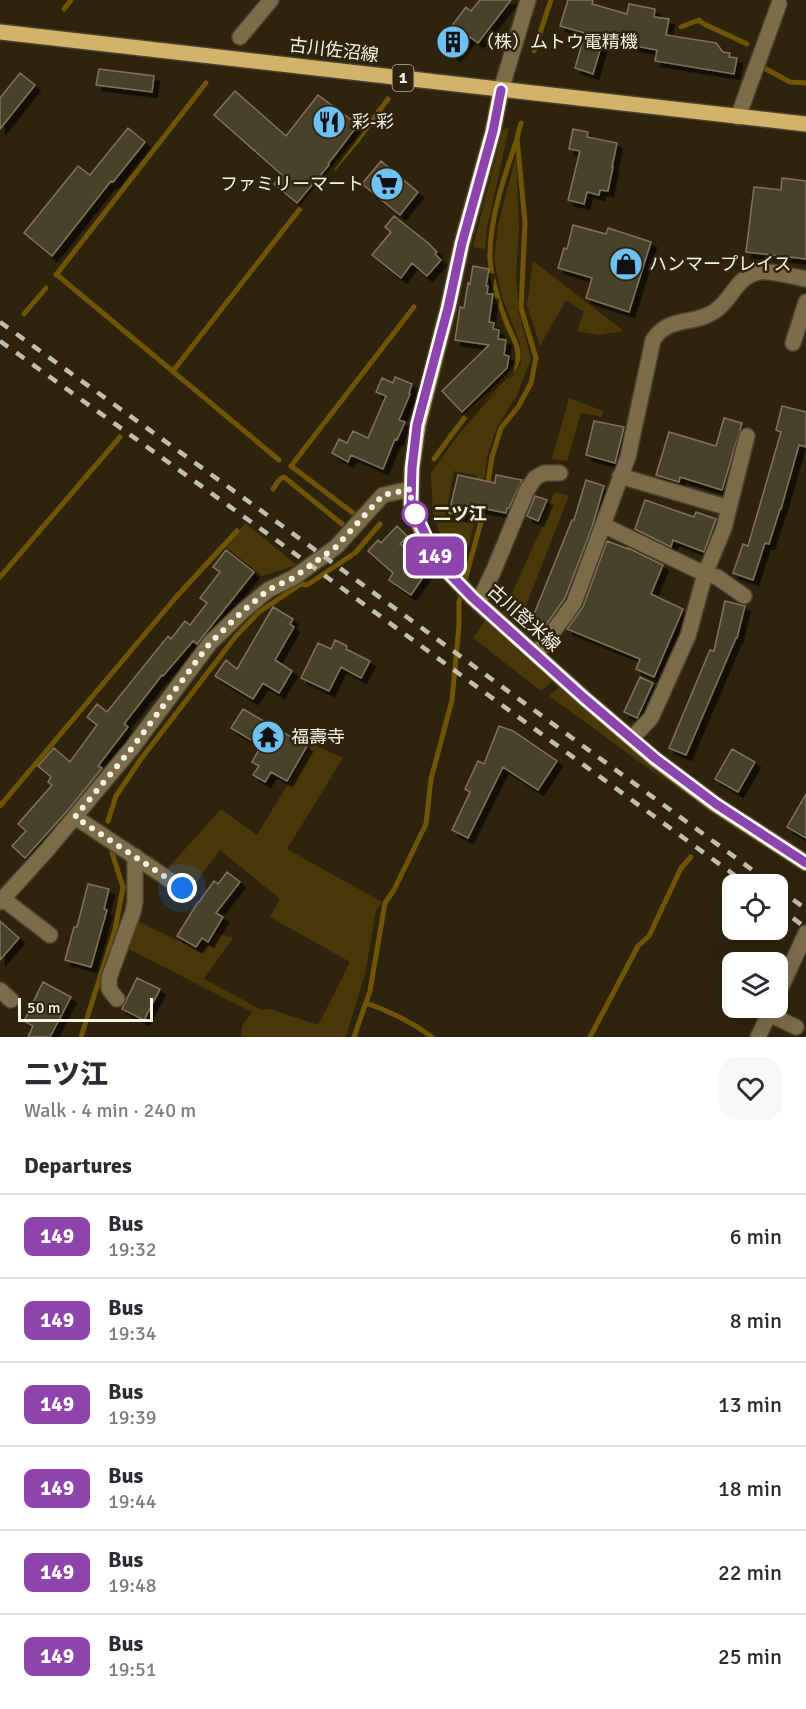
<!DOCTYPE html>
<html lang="en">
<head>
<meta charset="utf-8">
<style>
  :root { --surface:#fff; --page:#f7f7f7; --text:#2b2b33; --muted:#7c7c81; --line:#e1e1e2 }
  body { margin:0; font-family:Signika,"Noto Sans JP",sans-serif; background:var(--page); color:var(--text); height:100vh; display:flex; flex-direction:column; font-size:22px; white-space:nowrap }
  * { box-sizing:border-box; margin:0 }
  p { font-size:20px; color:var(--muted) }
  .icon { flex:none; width:33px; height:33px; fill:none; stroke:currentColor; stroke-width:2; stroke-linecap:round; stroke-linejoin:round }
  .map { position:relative; height:1037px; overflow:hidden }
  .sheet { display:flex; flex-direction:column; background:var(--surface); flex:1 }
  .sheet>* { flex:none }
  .badge { padding:0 12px; border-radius:9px; font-size:21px; line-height:39px }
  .buttons { position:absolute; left:722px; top:874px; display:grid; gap:12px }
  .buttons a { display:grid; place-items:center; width:66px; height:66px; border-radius:12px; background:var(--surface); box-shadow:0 6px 24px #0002; font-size:30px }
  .scale { position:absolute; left:18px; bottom:15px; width:135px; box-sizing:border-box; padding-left:6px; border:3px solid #f8f2e5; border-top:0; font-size:16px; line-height:21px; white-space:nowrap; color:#f8f2e5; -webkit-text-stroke:4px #2e240e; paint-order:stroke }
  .you { position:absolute; width:30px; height:30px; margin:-15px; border:4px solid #fff; border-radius:50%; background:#1a73e8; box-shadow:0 0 0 9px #1a73e833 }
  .map>.badge { position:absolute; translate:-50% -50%; box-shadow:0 0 0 3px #fff }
  h2 { padding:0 24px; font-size:22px; line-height:54px }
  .round { display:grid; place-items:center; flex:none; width:63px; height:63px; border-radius:18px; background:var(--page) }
  .overview { display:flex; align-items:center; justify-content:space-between; height:102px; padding:0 24px }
  h1 { font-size:28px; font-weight:800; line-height:45px }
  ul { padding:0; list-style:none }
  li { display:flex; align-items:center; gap:18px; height:84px; padding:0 24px; border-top:2px solid var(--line) }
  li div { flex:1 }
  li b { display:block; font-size:22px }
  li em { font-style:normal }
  li .badge { min-width:66px; font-weight:700; text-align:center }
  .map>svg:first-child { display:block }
</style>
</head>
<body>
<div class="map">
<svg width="806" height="1037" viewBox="0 0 806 1037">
  <defs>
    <filter id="shadow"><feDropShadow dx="5.5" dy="5.5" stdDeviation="0" flood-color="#0009"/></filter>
  </defs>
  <rect width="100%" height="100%" fill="#2e240e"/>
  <path fill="#4a3809" d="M 509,128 L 487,228 L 485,249 L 473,247 L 503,129 Z
    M 516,156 L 519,227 L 516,276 L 519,313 L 531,359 L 517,395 L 497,427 L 487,456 L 485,474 L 463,571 L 443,542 L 436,523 L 467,522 L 477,475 L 454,471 L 445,517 L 433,516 L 431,473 L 459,434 L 486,403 L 510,379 L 521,364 L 520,343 L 502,297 L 494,260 L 498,225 Z
    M 533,261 L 624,331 L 598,335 L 577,331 L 584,312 L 566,300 L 540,346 L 527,305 Z
    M 569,398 L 603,411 L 602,417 L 581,413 L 567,461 L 552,459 Z
    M 555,492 L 569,496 L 518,626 L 503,613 L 542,527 L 539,525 Z
    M 245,523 L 297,565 L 262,576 L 226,547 Z
    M 486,619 L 553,680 L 541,691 L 473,638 Z
    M 561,686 L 666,781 L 549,696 Z
    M 312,744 L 343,758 L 287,849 L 382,902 L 376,911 L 365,974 L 346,1037 L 241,1037 L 242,1026 L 252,1012 L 128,949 L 139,922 L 204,953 L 218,933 L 233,938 L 204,979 L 262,1010 L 270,1009 L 318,1025 L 350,962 L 270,917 L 280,899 L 220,850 L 194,885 L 168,868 L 221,809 L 257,835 Z"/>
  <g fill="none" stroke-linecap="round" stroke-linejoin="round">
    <path stroke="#705405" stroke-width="5" d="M 64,9 L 71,0
      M 681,27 L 699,20 L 702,23 L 747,44
      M 534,51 L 551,0
      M 766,69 L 790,82 L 806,83
      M 56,274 L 279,460
      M 56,275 L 206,83
      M 24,314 L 46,288
      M 173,371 L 303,205 L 356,142 L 388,99
      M 434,459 C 446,443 457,426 470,412 C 482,399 512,378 517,362 C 521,348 512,336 507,324 C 499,303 491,279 490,258 C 489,221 504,177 516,142
      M 487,488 L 492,457 L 501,428 L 518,407 L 531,383 L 536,358 L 521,308 L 525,222 L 517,138 L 521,123
      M 273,489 L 280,479 L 284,477 L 342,524
      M 353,513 L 291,466 L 414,307
      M 0,577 L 120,437
      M 0,806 L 177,596 L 237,531
      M 108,821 L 116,796 L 141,759 L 236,636 L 259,612 L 301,584 L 307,585 L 355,553 L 380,524
      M 366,1003 C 389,1011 412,1022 432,1037
      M 81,1037 L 115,930 L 123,887 L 112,853
      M 354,1037 L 370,991 L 385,903 L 394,890 L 426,824 L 431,779 L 452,700 L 459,625 L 459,602 L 481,522 L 484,504
      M 590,1037 L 638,946 L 649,936 L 681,868 L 691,857"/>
  </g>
  <path fill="#4a4029" stroke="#7f735b" stroke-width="1.5" filter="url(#shadow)" d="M 480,0 L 511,0 L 478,43 L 470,37 L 455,56 L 438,44 L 466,7 L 471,11 Z
    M 568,0 L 593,0 L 592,4 L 627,14 L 629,4 L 655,9 L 654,17 L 669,19 L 666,35 L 716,43 L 723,52 L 730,53 L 729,57 L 737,58 L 734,74 L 655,61 L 657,50 L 603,40 L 593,74 L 575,68 L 585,33 L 560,26 Z
    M 99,69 L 154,76 L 152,92 L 96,85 Z
    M 20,73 L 35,85 L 0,129 L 0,98 Z
    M 235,91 L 286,136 L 318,95 L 358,125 L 328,164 L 329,165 L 297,203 L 274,184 L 282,175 L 214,115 Z
    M 128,128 L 145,142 L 113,182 L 111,181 L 52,256 L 24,233 L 78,166 L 90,175 Z
    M 573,129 L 588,132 L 587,137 L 617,143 L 612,167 L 613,167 L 608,191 L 600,190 L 599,195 L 587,192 L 584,204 L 568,200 L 580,151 L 569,149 Z
    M 381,161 L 418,192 L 400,215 L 362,184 Z
    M 782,178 L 806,181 L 806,259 L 746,252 L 754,187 L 781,190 Z
    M 394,216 L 428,243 L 437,252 L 435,254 L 441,260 L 427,276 L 412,263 L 401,278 L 372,255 L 391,232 L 385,227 Z
    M 573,225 L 606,234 L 608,228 L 651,242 L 629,312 L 586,298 L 592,278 L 558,268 L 564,248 L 567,249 Z
    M 473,266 L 489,269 L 486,286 L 488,286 L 487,294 L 493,294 L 489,322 L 494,323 L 493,329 L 499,330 L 498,339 L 506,340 L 504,355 L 509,356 L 507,368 L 462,412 L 442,391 L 489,345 L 455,340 L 460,307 L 464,308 L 468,283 L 470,284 Z
    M 395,377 L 412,384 L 409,393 L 410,394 L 399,420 L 405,422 L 397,440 L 395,439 L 383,469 L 351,455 L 348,462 L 332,453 L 339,439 L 347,443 L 353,431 L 368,438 L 386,396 L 376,392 L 382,378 L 393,383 Z
    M 782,406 L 806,412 L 806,447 L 799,445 L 781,509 L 780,509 L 769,544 L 765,543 L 753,580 L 733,573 L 743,544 L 748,546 L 781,432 L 776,430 Z
    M 724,418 L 742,423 L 722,490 L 680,477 L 679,482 L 656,475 L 669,432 L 716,446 Z
    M 594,421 L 624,427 L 615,463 L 586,455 Z
    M 458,475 L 495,483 L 496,475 L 522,480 L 509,508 L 507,508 L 506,513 L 467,505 L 465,517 L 449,513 Z
    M 586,480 L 604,486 L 592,527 L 565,598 L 543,629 L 530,624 L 572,520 L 574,520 Z
    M 535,496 L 547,500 L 538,521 L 527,516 Z
    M 645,500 L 694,517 L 696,512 L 716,519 L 704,552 L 673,540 L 671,547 L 635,529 Z
    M 397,526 L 407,536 L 400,544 L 427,562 L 430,567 L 411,595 L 389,580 L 393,573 L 368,551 L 378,540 L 381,543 Z
    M 607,541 L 628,549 L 628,548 L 663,565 L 651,594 L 683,609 L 654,677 L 636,669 L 640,659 L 567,629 L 583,607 Z
    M 226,550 L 254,572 L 197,644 L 193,641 L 163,676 L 162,675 L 124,724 L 128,727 L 98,766 L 102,768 L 68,810 L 25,858 L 12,846 L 26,831 L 18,824 L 52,785 L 48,782 L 51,777 L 38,766 L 54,748 L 70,762 L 97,725 L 87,717 L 97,704 L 107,712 L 168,636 L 171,639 L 185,621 L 190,625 L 207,603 L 200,598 L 220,572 L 213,567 Z
    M 725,601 L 745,606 L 737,638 L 736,638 L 686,755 L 669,748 L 710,650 L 714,651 Z
    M 273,607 L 293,619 L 290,624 L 294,627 L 275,660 L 292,671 L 279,693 L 263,683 L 253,699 L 215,676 L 226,660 L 237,669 Z
    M 335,640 L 347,646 L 346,649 L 370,661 L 361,678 L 341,667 L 329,691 L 301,678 L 318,643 L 331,649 Z
    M 640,677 L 653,683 L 637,718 L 624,712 Z
    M 243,709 L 307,746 L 287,781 L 271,772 L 265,782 L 253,775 L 259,766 L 252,762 L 261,746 L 231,728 Z
    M 499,726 L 513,731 L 557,761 L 538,790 L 503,767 L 468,838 L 452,830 L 470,792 L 465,789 L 478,761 L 484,764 Z
    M 732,749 L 755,762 L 738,792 L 715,779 Z
    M 806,794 L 806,838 L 787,827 Z
    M 227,872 L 240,882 L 216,913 L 223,917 L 208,942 L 202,938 L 196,947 L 177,936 L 198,902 L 199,902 L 214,881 L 218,884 Z
    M 88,884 L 109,889 L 104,909 L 107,910 L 91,967 L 65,960 L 74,927 L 77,927 Z
    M 0,921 L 19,938 L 0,960 Z
    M 137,978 L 160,989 L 144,1020 L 122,1009 Z
    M 43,982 L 71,997 L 50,1037 L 28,1037 L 33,1026 L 24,1021 Z"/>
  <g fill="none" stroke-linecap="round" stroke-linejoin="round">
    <defs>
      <path id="minor" d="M 240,37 L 271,0
        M 501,90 L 528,0
        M 738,117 L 779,4
        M 793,343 L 806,302
        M 620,476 L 729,508
        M 603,525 L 705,574 L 717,577 L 744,596
        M 478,603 L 493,572 L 527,490 L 535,478 L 544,473 L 560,473
        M 536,655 L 574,603 L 628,457 L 653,340 C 669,315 694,326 715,311 C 733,299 735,277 760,272 C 769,270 795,277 806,279
        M 632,738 L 651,718 L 688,636 L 705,574 L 724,528 L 747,436
        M 75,817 L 182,888
        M 3,899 L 50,935
        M 0,902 L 48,849 L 132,748 L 210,643 L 243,611 L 268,590 L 293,578 L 336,547 L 383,495 L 411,489
        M 0,990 L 11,1000
        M 777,996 L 806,933
        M 117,999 L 109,989 L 109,978 L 133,912 L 135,902 L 135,856
        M 769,1014 L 796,1027
        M 758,1037 L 772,1008"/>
      <path id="major" d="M 0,32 L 806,124
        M 501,90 L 493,131 L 462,243 L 448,308 L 418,425 L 412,468 L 411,504 L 424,536 L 438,562 L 473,598 L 584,698 L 655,759 L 715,804 L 806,863"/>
    </defs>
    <use href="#minor" stroke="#4a412c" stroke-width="18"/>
    <use href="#major" stroke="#4a412c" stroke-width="18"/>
    <use href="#minor" stroke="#7b6c4a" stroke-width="15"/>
    <use href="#major" stroke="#d3b26a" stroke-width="15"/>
    <path stroke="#c4bdad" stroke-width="4.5" stroke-dasharray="10 10" stroke-linecap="butt" d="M 0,322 L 281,525 L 773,885
      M 0,341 L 272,537 L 748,885
      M 777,888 L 806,909
      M 777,906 L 806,928"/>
  </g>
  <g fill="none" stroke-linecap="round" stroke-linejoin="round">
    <defs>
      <path id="line" d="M 501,90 L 493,131 L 462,243 L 448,308 L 417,425 L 412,468 L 411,504 L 438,562 L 473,598 L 584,698 L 656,759 L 716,804 L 806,863"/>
    </defs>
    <use href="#line" stroke="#fff" stroke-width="14"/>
    <use href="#line" stroke="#8e44ad" stroke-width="9"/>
    <path stroke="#f8f2e5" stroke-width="6" stroke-dasharray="0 10.8" d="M 182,888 L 75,817 L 132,748 L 210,643 L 243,611 L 268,590 L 293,578 L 336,547 L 383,495 L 411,489 L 411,504 L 417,520 L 415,514"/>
  </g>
  <defs>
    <symbol id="building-disc" viewBox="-11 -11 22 22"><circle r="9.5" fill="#6dc2f3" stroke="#2e240e"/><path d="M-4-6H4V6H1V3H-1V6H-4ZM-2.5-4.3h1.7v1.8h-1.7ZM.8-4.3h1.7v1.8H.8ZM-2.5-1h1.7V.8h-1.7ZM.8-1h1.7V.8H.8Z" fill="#111"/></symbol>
    <symbol id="restaurant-disc" viewBox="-11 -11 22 22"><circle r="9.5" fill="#6dc2f3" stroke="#2e240e"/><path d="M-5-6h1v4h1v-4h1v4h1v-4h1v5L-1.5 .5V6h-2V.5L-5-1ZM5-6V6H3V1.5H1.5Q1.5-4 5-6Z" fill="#111"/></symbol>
    <symbol id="supermarket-disc" viewBox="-11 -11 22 22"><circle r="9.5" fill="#6dc2f3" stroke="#2e240e"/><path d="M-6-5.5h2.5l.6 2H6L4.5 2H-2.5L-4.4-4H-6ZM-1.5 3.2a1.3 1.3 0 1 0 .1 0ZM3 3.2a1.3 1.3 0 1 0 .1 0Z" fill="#111"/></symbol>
    <symbol id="shop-disc" viewBox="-11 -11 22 22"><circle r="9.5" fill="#6dc2f3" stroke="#2e240e"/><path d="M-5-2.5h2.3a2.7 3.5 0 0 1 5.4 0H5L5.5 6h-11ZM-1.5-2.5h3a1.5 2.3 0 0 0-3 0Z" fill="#111"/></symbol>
    <symbol id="temple-disc" viewBox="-11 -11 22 22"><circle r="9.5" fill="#6dc2f3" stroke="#2e240e"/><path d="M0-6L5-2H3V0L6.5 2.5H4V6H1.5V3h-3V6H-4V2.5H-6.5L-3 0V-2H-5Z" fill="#111"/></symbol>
  </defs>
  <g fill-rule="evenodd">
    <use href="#building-disc" x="434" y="23" width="38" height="38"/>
    <use href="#restaurant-disc" x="310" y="103" width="38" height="38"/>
    <use href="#supermarket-disc" x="368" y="165" width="38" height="38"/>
    <use href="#shop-disc" x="607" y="245" width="38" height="38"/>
    <use href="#temple-disc" x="249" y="718" width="38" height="38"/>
  </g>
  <circle fill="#fff" stroke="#8e44ad" stroke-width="3" cx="415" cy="514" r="12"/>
  <g text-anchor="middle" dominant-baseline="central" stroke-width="5" stroke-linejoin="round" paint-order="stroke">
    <rect fill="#2e240e" stroke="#bbb4a4" stroke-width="1.5" x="392.5" y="65" width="21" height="26" rx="4.5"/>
    <g font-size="16" font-weight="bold" fill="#f8f2e5">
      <text x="403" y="78">1</text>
    </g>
    <g font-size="18" fill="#f8f2e5" stroke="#2e240e" text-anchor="start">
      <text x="476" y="42">（株）ムトウ電精機</text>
      <text x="352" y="122">彩‐彩</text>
      <text x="364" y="184" text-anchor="end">ファミリーマート</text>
      <text x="649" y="264">ハンマープレイス</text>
      <text x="291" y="737">福壽寺</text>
    </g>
    <g font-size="18" fill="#f8f2e5" stroke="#2e240e">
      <text transform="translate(334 50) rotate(7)">古川佐沼線</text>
      <text transform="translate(524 618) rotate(42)">古川登米線</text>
    </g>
    <g font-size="18" font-weight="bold" fill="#f8f2e5" stroke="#2e240e" text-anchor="start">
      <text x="433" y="514">二ツ江</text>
    </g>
  </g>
</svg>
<div class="buttons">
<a><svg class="icon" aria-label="locate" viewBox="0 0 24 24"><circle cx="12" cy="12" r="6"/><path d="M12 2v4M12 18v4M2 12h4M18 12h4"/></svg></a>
<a><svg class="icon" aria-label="layers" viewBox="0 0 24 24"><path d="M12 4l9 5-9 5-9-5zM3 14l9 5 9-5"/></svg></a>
</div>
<div class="scale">50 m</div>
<div class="you" style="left:182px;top:888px"></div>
<b class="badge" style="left:435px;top:556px;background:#8e44ad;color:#fff">149</b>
</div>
<section class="sheet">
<div class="overview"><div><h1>二ツ江</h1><p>Walk · 4 min · 240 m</p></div><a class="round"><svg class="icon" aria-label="heart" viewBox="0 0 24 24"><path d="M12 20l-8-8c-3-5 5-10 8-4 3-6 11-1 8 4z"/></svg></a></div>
<h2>Departures</h2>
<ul>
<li><span class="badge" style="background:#8e44ad;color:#fff">149</span><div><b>Bus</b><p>19:32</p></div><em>6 min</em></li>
<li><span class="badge" style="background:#8e44ad;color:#fff">149</span><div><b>Bus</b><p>19:34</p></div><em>8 min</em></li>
<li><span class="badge" style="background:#8e44ad;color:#fff">149</span><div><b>Bus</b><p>19:39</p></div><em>13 min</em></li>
<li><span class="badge" style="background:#8e44ad;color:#fff">149</span><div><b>Bus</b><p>19:44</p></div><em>18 min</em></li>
<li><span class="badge" style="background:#8e44ad;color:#fff">149</span><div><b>Bus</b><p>19:48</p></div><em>22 min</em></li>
<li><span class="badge" style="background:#8e44ad;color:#fff">149</span><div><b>Bus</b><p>19:51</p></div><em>25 min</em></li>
</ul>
</section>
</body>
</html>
